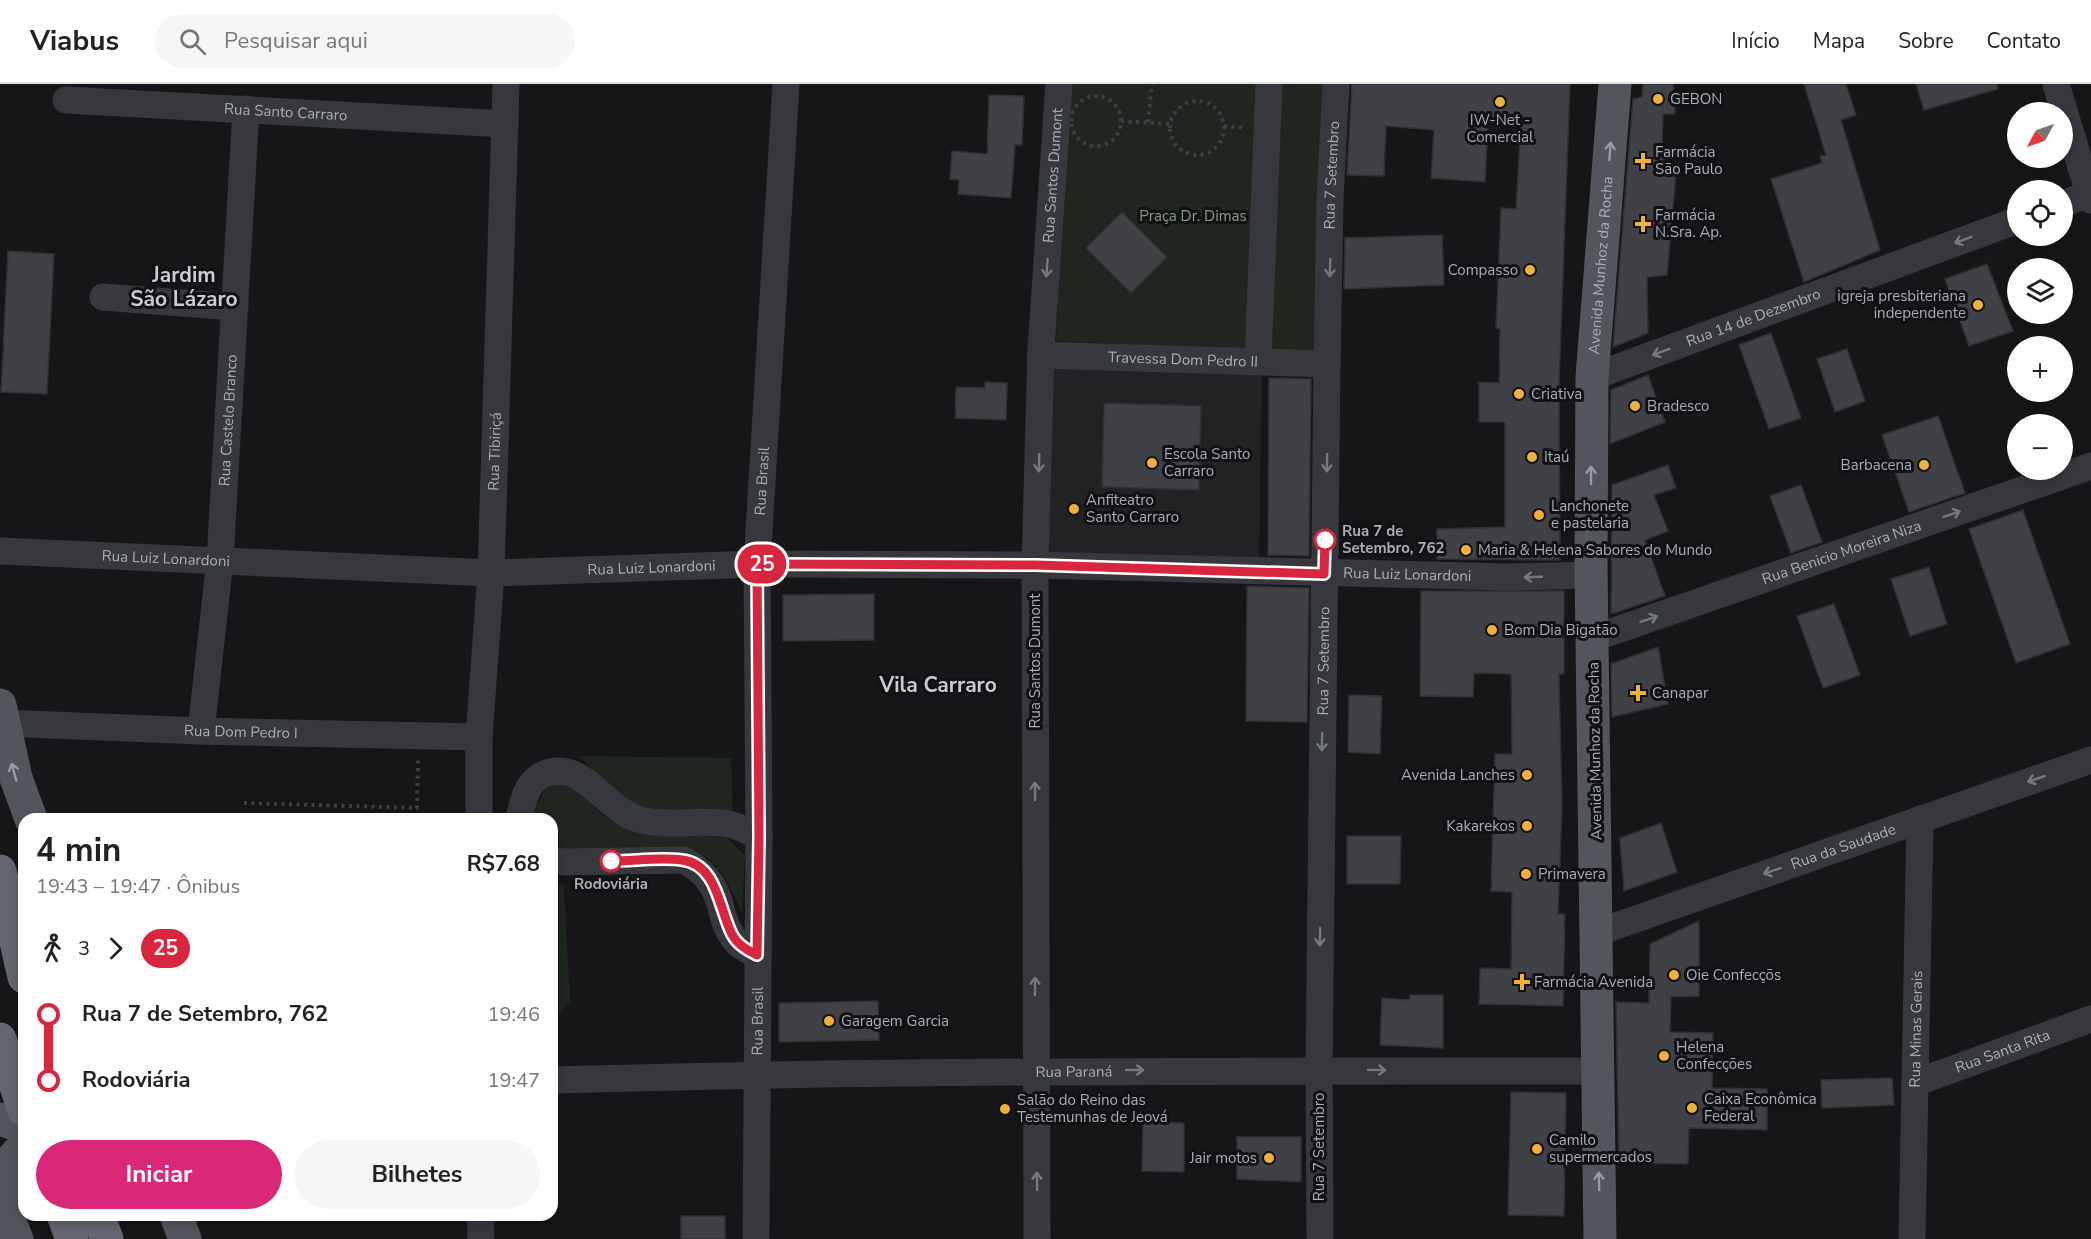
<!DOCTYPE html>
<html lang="pt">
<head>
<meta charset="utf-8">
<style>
  :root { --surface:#fff; --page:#f6f6f6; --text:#222; --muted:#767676; --line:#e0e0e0; --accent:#db2777 }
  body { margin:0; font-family:"Nunito Sans",sans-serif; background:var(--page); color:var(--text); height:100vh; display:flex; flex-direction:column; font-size:22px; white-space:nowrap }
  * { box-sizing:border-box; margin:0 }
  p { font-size:20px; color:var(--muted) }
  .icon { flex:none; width:33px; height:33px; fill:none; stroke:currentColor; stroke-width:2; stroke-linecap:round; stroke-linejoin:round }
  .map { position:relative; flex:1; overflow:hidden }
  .panel { position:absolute; left:18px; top:729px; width:540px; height:408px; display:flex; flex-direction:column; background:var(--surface); border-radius:18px; box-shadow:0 3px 9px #0003 }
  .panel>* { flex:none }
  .badge { padding:0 12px; border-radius:20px; font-size:21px; line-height:39px }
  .needle { width:39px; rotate:230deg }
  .controls { position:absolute; left:2007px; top:18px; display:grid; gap:12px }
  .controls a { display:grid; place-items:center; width:66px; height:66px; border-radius:50%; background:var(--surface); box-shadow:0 3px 9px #0003; font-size:30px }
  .map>.badge { position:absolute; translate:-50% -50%; box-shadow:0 0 0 3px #fff }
  .legs { display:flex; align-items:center; gap:9px; height:66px; padding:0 18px; font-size:20px }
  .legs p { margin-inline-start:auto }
  .head { display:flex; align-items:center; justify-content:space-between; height:102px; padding:0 18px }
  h1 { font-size:33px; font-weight:700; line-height:45px }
  .action { display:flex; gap:12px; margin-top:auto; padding:12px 18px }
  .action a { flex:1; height:69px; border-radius:36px; background:var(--accent); color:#fff; font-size:24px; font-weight:700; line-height:69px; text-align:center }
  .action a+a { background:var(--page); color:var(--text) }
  ul { padding:0 18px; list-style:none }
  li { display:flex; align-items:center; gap:21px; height:66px; font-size:22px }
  li i { display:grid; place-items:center; width:9px; height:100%; margin:0 8px; background:currentColor }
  li i::after { content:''; width:15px; height:15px; margin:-8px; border:4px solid; border-radius:50%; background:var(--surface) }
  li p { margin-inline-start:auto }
  li:first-child i { background:linear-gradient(#0000 50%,currentColor 0) }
  li:last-child i { background:linear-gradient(currentColor 50%,#0000 0) }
  header { display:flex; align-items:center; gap:36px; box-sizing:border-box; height:84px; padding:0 30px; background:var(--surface); border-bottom:2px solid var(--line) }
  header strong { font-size:28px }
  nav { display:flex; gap:33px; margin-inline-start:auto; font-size:21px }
  .search { width:420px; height:54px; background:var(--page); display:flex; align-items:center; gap:15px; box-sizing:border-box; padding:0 21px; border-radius:33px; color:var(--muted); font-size:22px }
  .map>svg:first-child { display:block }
</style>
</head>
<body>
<header>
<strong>Viabus</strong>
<div class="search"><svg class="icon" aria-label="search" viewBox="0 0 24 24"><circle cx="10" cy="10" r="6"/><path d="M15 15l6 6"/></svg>Pesquisar aqui</div>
<nav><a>Início</a><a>Mapa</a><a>Sobre</a><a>Contato</a></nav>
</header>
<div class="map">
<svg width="2091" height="1155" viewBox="0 0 2091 1155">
  <rect width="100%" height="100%" fill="#161618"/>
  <path fill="#222225" d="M 1047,278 L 1262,287 L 1259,480 L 1041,470 Z"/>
  <path fill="#1e261f" d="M 1067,0 L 1330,0 L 1318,270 L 1056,257 Z
    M 579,672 L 731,674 L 733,727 C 700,726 657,732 627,717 C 608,707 594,686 579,672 Z
    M 560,700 L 575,705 L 606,734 L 637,749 L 727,753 L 745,772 L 742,828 L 723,790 L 708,774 L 688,763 L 565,765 L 552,763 L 552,735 L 532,735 L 534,725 L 546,704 Z
    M 552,797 L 564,801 L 570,917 L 552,939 Z"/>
  <path fill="#404145" stroke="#303034" stroke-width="1.5" d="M 1352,0 L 1570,0 L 1559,300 L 1560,476 L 1437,475 L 1437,445 L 1505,443 L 1505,338 L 1479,338 L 1479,298 L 1499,299 L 1500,245 L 1496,244 L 1501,124 L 1516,125 L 1521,38 L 1488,36 L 1485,98 L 1431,94 L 1434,46 L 1386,42 L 1384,92 L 1347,91 Z
    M 1643,0 L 1673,0 L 1675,30 L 1663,30 L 1662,68 L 1665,67 L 1664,90 L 1676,89 L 1667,191 L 1647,193 L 1648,249 L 1613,263 L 1633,15 L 1642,13 Z
    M 1804,0 L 1846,0 L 1856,31 L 1841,36 L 1880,166 L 1804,198 L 1771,95 L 1822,79 L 1820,72 L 1826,71 Z
    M 1916,0 L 1997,0 L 1998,5 L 1924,26 Z
    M 989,11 L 1024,12 L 1022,61 L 1015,61 L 1011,114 L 958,110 L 959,96 L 950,95 L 952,67 L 987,70 Z
    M 1122,128 L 1167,173 L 1131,209 L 1086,164 Z
    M 1442,151 L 1444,201 L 1344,205 L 1345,154 Z
    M 8,167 L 54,170 L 47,310 L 1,308 Z
    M 1987,180 L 2013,247 L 1969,262 L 1945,195 Z
    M 1771,249 L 1801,334 L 1769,345 L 1739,261 Z
    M 1847,265 L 1865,317 L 1835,328 L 1817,275 Z
    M 1648,291 L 1665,338 L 1610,360 L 1611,306 Z
    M 1269,294 L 1311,295 L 1309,472 L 1268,471 Z
    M 985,298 L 1007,299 L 1006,336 L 955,334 L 956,303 L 985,304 Z
    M 1104,319 L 1201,322 L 1199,406 L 1102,403 Z
    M 1938,332 L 1965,409 L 1909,428 L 1882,351 Z
    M 1668,381 L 1676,404 L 1654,411 L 1668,447 L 1645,456 L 1665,512 L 1611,530 L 1612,401 Z
    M 1801,401 L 1822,458 L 1791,469 L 1770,412 Z
    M 2023,426 L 2070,560 L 2016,579 L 1969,445 Z
    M 1929,483 L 1947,540 L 1910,552 L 1891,495 Z
    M 1247,502 L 1309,504 L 1307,638 L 1246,637 Z
    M 1421,507 L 1564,507 L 1564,590 L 1559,590 L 1562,722 L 1558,830 L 1565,830 L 1563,922 L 1479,920 L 1480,884 L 1511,885 L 1512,808 L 1491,807 L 1495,670 L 1512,670 L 1511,590 L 1474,589 L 1473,613 L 1420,612 Z
    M 874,510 L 874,556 L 783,557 L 783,511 Z
    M 1834,520 L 1860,591 L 1823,604 L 1797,532 Z
    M 1658,563 L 1668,620 L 1612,633 L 1611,580 Z
    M 1349,611 L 1382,612 L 1380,670 L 1348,668 Z
    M 1661,739 L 1677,788 L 1624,807 L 1620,754 Z
    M 1347,752 L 1401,752 L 1400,800 L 1347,800 Z
    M 1699,837 L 1699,912 L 1671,913 L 1670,948 L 1713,949 L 1712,1004 L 1767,1005 L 1767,1046 L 1689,1044 L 1688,1080 L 1619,1079 L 1616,918 L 1649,919 L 1650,860 Z
    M 1410,911 L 1443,911 L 1443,964 L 1380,961 L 1382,914 L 1410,916 Z
    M 878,917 L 879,956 L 779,958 L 779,919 Z
    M 1892,994 L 1894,1021 L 1822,1024 L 1821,996 Z
    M 1511,1008 L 1566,1009 L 1564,1132 L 1508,1131 Z
    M 1143,1038 L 1184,1039 L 1184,1088 L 1142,1087 Z
    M 1237,1053 L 1301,1053 L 1301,1098 L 1237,1095 Z
    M 681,1132 L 725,1132 L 725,1155 L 681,1155 Z"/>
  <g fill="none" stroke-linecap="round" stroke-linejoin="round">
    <path stroke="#3d3f44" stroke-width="4" stroke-dasharray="3 4.5" stroke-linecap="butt" d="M1071 37a25 25 0 1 1 50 0a25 25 0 1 1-50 0Z
      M1170 44a27 27 0 1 1 54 0a27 27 0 1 1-54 0Z
      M 1121,37 L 1170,40
      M 1148,38 L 1152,0
      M 1224,42 L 1244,44
      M 244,719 L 417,724 L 418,676"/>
    <g stroke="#37383d" stroke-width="27">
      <path d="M 2056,0 L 2091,116"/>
      <path id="s1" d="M 66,16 L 505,40"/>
      <path d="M 2062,120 L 2091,109"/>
      <path d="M 103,213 L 235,223"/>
      <path id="s2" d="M 1041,271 L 1327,280"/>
      <path d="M 1258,277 L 1269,0"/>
      <path id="s3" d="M 1592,293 L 2018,136"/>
      <path id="s4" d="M 0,467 L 491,489 L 757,480 L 1035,481 L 1509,493 L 1591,491"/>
      <path id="s5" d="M 1594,554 L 2091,382"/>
      <path id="s6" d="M 3,639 L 201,647 L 479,653"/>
      <path id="s7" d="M 201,647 L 220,476 L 246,25"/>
      <path id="s8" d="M 479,735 L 479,653 L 491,489 L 506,0"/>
      <path d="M 519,735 C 522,720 526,699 542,691 C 583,672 604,727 641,736 C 669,743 700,735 728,740 C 739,742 749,748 759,752"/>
      <path d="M 552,776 L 564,778 L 684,776 C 733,803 712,837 740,861 C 745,865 751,868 757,871"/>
      <path id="s9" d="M 1596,849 L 2091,676"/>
      <path id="s10" d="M 552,996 C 900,986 1248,987 1597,987"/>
      <path id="s11" d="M 1915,999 L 2091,935"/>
      <path d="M 480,1131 L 481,1155"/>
      <path id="s12" d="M 756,1155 L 759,752 L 757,480 L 786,0"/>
      <path id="s13" d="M 1037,1155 L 1035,481 L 1041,265 L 1059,0"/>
      <path id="s14" d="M 1320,1155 L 1319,985 L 1327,280 L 1330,115 L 1336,0"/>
      <path id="s15" d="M 1912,1155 L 1920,735"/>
    </g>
    <g stroke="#53555c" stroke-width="33">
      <path d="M 0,621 L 16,694 L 31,735"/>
      <path d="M 0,1035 L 15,1040 L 24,1037"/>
      <path d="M 0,1114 L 17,1155"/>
      <path d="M 1,1116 L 13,1074 L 24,1062"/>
      <path d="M 176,1131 L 185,1155"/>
      <path id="s16" d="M 1600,1155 L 1591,482 L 1592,293 L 1615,0"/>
    </g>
    <path stroke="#63666e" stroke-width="33" d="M 0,787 L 24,893
      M 0,955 L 24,1026
      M 63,1131 L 72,1155
      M 98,1131 L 107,1155"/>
  </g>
  <defs><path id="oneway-shaft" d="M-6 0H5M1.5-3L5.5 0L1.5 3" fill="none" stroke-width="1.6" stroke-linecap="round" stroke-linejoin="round" transform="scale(1.5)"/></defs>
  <g stroke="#979ba6">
    <use href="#oneway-shaft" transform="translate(1610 67) rotate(-86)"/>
    <use href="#oneway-shaft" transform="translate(1591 391) rotate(-90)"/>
    <use href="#oneway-shaft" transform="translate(14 688) rotate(-105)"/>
    <use href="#oneway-shaft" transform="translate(1599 1097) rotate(-91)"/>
  </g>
  <g stroke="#757881">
    <use href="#oneway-shaft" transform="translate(1963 156) rotate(160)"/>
    <use href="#oneway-shaft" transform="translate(1047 184) rotate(94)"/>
    <use href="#oneway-shaft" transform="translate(1330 184) rotate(92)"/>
    <use href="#oneway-shaft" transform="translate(1661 268) rotate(160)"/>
    <use href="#oneway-shaft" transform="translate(1039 379) rotate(92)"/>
    <use href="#oneway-shaft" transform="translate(1327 379) rotate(91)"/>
    <use href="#oneway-shaft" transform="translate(1952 430) rotate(-19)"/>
    <use href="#oneway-shaft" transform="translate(1533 493) rotate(178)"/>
    <use href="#oneway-shaft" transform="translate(1649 535) rotate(-19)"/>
    <use href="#oneway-shaft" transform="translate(1322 658) rotate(91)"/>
    <use href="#oneway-shaft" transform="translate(2036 695) rotate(161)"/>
    <use href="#oneway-shaft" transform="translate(1035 707) rotate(-90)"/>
    <use href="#oneway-shaft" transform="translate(1772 787) rotate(161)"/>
    <use href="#oneway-shaft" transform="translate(1320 853) rotate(91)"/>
    <use href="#oneway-shaft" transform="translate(1035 902) rotate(-90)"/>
    <use href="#oneway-shaft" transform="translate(1135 986)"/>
    <use href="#oneway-shaft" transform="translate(1377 986) rotate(1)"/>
    <use href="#oneway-shaft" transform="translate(1037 1097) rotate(-91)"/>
  </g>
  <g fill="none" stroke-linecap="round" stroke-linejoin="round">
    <defs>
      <path id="line-1" d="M 611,777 C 634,777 660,773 682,776 C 716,780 719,822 730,846 C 735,859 745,865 757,871 L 759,752 L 757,480 L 1035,481 L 1324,490 L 1325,456"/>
    </defs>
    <use href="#line-1" stroke="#fff" stroke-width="14"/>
    <use href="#line-1" stroke="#d7263d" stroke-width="9"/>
  </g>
  <g fill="#f2b134" stroke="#111113" stroke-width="2">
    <circle cx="1658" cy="15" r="6"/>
    <circle cx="1500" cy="18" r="6"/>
    <path d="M1640 68h6v6h6v6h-6v6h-6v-6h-6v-6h6z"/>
    <path d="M1640 131h6v6h6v6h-6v6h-6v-6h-6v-6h6z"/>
    <circle cx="1530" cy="186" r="6"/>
    <circle cx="1978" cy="221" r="6"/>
    <circle cx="1519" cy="310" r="6"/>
    <circle cx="1635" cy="322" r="6"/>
    <circle cx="1532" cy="373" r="6"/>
    <circle cx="1152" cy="379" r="6"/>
    <circle cx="1924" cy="381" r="6"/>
    <circle cx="1074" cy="425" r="6"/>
    <circle cx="1539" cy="431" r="6"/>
    <circle cx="1466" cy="466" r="6"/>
    <circle cx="1492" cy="546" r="6"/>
    <path d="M1635 600h6v6h6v6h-6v6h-6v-6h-6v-6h6z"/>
    <circle cx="1527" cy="691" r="6"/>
    <circle cx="1527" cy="742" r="6"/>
    <circle cx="1526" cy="790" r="6"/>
    <circle cx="1674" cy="891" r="6"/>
    <path d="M1519 889h6v6h6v6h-6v6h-6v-6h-6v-6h6z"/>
    <circle cx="829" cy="937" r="6"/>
    <circle cx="1664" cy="972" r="6"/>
    <circle cx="1692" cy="1024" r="6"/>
    <circle cx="1005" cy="1025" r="6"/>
    <circle cx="1537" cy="1065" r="6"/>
    <circle cx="1269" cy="1074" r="6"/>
  </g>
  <g fill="#fff" stroke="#d7263d" stroke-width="3">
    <circle cx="1325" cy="456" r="10"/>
    <circle cx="611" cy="777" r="10"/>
  </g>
  <g text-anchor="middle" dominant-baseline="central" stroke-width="6" stroke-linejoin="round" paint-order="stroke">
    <g font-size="15" fill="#a8adb8" stroke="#111113" text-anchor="start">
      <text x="1670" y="15">GEBON</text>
      <text x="1500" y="36" text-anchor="middle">IW-Net -<tspan x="1500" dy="17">Comercial</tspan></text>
      <text x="1655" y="68">Farmácia<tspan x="1655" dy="17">São Paulo</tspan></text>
      <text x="1655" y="131">Farmácia<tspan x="1655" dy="17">N.Sra. Ap.</tspan></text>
      <text x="1518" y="186" text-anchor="end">Compasso</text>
      <text x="1966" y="212" text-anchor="end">igreja presbiteriana<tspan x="1966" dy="17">independente</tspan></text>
      <text x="1531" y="310">Criativa</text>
      <text x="1647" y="322">Bradesco</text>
      <text x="1164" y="370">Escola Santo<tspan x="1164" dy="17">Carraro</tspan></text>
      <text x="1544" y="373">Itaú</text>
      <text x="1912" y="381" text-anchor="end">Barbacena</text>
      <text x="1086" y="416">Anfiteatro<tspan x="1086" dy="17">Santo Carraro</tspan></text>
      <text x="1551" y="422">Lanchonete<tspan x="1551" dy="17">e pastelaria</tspan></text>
      <text x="1478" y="466">Maria &amp; Helena Sabores do Mundo</text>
      <text x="1504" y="546">Bom Dia Bigatão</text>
      <text x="1652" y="609">Canapar</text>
      <text x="1515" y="691" text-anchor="end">Avenida Lanches</text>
      <text x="1515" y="742" text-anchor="end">Kakarekos</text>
      <text x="1538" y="790">Primavera</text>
      <text x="1686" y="891">Oie Confecçõs</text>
      <text x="1534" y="898">Farmácia Avenida</text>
      <text x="841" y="937">Garagem Garcia</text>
      <text x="1676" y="963">Helena<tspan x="1676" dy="17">Confecções</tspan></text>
      <text x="1704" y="1015">Caixa Econômica<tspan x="1704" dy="17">Federal</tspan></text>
      <text x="1017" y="1016">Salão do Reino das<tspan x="1017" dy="17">Testemunhas de Jeová</tspan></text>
      <text x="1549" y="1056">Camilo<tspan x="1549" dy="17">supermercados</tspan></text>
      <text x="1257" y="1074" text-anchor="end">Jair motos</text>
    </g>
    <g font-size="15" fill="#a8adb8" stroke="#111113">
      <text stroke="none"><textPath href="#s1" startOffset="220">Rua Santo Carraro</textPath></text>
      <text stroke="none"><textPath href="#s13" startOffset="1064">Rua Santos Dumont</textPath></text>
      <text stroke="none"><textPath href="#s14" startOffset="1064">Rua 7 Setembro</textPath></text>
      <text stroke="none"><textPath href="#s16" startOffset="974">Avenida Munhoz da Rocha</textPath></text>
      <text stroke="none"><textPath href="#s3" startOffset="172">Rua 14 de Dezembro</textPath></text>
      <text stroke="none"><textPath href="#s2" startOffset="142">Travessa Dom Pedro II</textPath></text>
      <text stroke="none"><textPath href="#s7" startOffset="312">Rua Castelo Branco</textPath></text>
      <text stroke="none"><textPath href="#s8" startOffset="368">Rua Tibiriçá</textPath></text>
      <text stroke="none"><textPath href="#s12" startOffset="758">Rua Brasil</textPath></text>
      <text stroke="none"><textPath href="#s5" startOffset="262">Rua Benicio Moreira Niza</textPath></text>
      <text stroke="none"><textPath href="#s4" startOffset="166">Rua Luiz Lonardoni</textPath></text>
      <text stroke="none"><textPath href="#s4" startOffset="652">Rua Luiz Lonardoni</textPath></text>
      <text stroke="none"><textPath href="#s4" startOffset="1408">Rua Luiz Lonardoni</textPath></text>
      <text transform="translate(1035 577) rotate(-90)">Rua Santos Dumont</text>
      <text stroke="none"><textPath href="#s14" startOffset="578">Rua 7 Setembro</textPath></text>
      <text stroke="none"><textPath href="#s6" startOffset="238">Rua Dom Pedro I</textPath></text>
      <text transform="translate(1595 667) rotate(-91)">Avenida Munhoz da Rocha</text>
      <text stroke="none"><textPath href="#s9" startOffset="262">Rua da Saudade</textPath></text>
      <text stroke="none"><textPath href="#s12" startOffset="218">Rua Brasil</textPath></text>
      <text stroke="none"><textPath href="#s15" startOffset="210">Rua Minas Gerais</textPath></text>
      <text stroke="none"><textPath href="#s11" startOffset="93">Rua Santa Rita</textPath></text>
      <text stroke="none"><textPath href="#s10" startOffset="522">Rua Paraná</textPath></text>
      <text transform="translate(1319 1063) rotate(-90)">Rua 7 Setembro</text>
    </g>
    <g font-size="15" fill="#7fa381" stroke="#111113">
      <text x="1193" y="132">Praça Dr. Dimas</text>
    </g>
    <g font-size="15" font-weight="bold" fill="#a8adb8" stroke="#111113" text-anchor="start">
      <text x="1342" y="447">Rua 7 de<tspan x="1342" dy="17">Setembro, 762</tspan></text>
      <text x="611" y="800" text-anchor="middle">Rodoviária</text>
    </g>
    <g font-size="21" font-weight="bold" fill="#c9ccd4" stroke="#111113">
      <text x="184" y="191">Jardim<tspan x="184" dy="24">São Lázaro</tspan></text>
      <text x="938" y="601">Vila Carraro</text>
    </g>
  </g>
</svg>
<div class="controls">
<a><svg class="needle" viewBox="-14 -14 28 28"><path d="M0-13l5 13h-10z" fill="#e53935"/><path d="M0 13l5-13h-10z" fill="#767676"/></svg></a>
<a><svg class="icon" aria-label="locate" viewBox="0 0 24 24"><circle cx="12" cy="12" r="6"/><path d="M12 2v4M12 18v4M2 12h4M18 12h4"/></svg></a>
<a><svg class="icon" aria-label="layers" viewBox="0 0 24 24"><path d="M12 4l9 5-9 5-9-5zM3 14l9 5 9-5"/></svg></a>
<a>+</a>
<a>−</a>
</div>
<b class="badge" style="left:762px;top:480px;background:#d7263d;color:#fff">25</b>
<section class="panel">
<div class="head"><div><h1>4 min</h1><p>19:43 – 19:47 · Ônibus</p></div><b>R$7.68</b></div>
<div class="legs"><svg class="icon" aria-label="walk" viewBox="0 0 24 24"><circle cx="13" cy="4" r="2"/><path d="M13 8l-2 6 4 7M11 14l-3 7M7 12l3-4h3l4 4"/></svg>3<svg class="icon" aria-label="forward" viewBox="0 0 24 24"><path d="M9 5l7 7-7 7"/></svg><b class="badge" style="background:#d7263d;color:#fff">25</b></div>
<ul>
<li><i style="color:#d7263d"></i><b>Rua 7 de Setembro, 762</b><p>19:46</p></li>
<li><i style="color:#d7263d"></i><b>Rodoviária</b><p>19:47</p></li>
</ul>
<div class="action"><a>Iniciar</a><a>Bilhetes</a></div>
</section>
</div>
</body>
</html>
